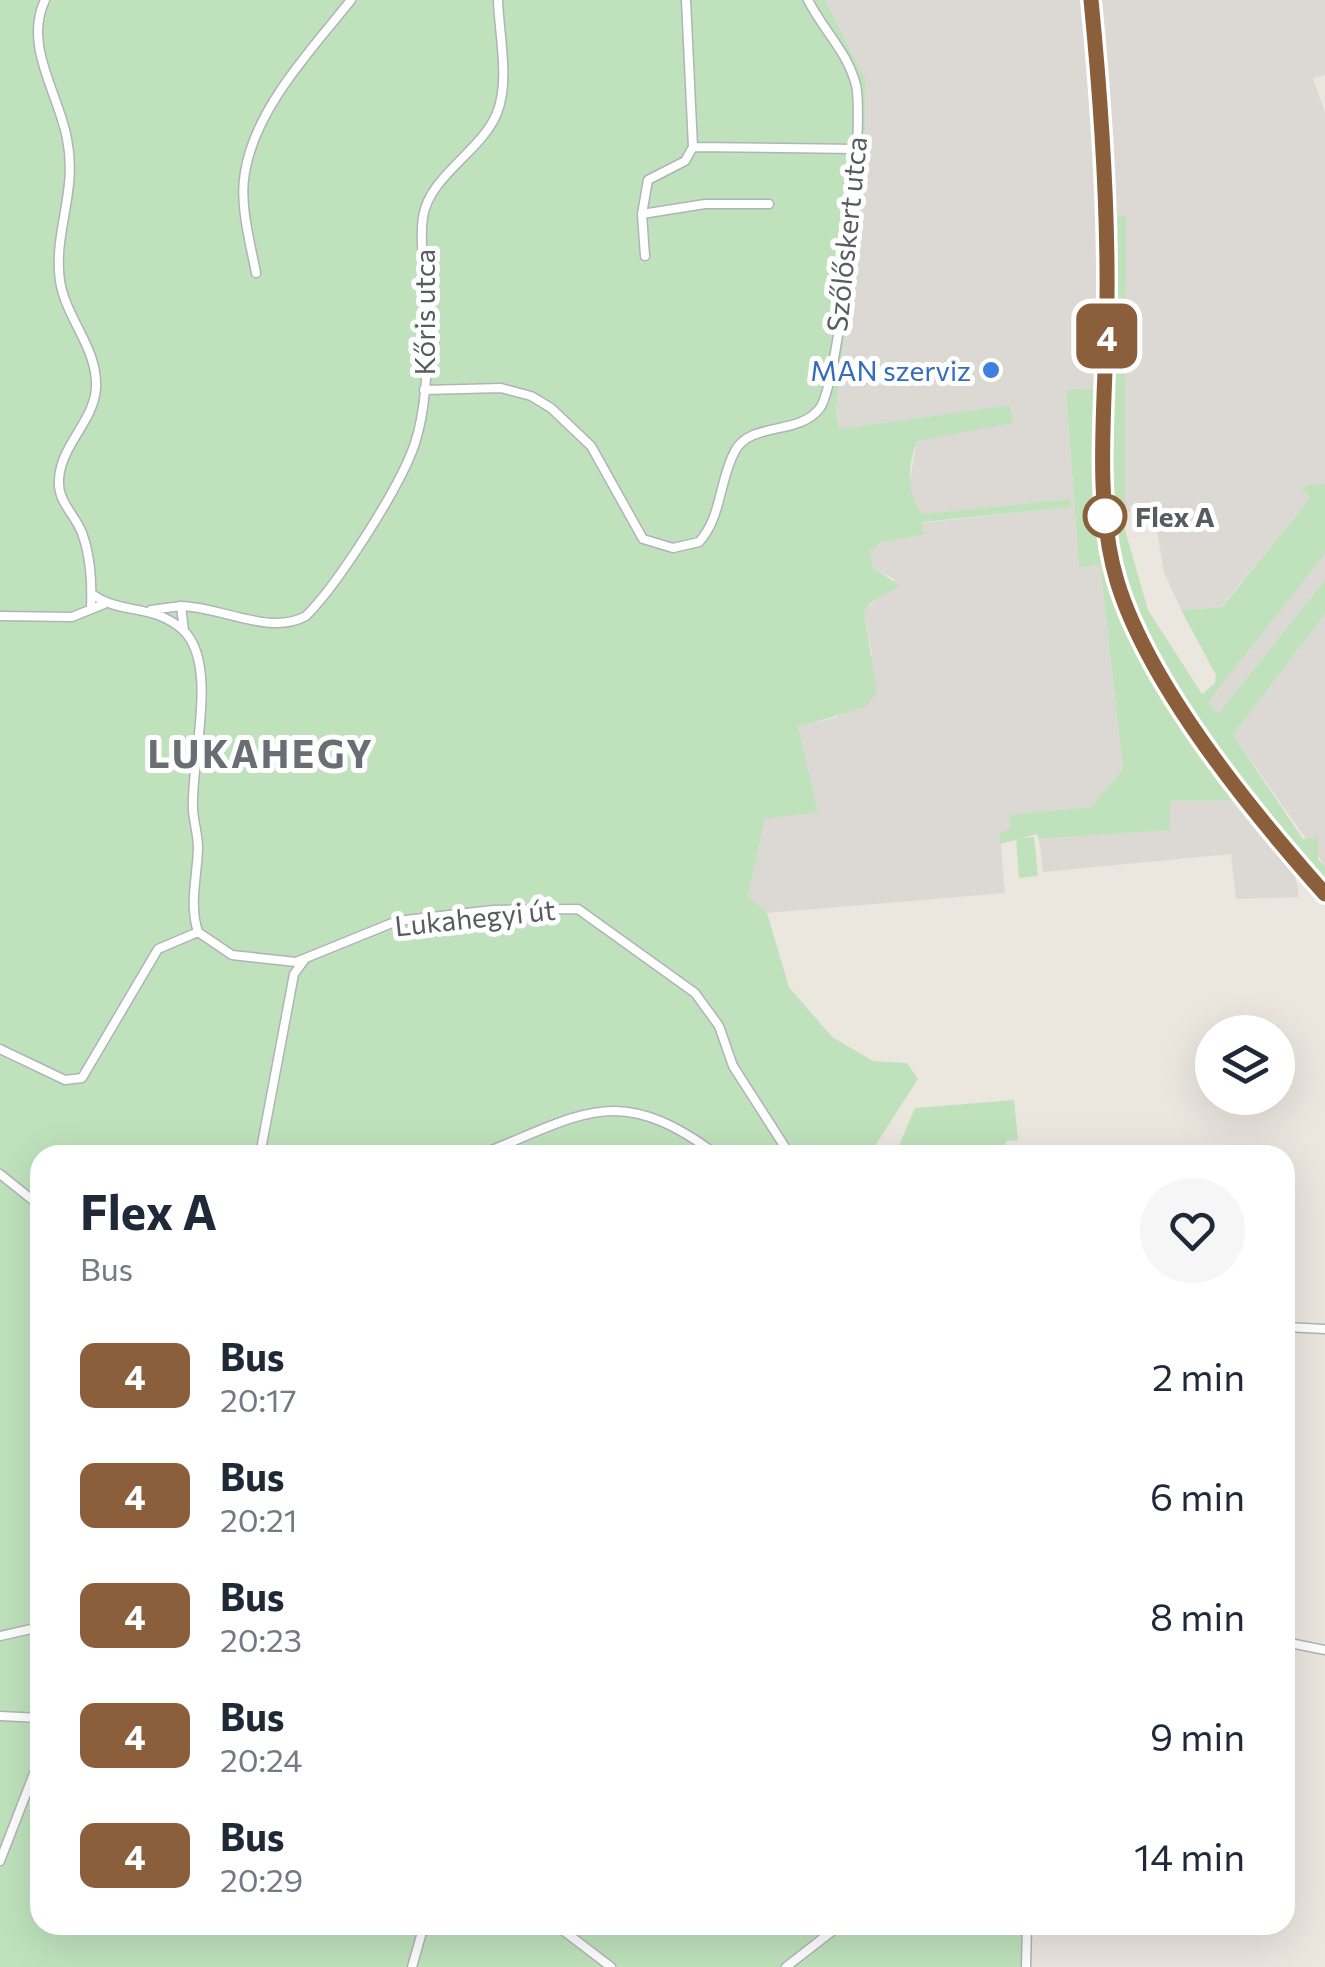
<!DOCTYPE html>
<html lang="en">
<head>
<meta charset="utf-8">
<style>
  :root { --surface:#fff; --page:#f6f6f7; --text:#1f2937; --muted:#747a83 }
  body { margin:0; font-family:Commissioner,sans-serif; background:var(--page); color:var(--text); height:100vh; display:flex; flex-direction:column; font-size:38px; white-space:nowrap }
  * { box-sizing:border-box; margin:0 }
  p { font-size:32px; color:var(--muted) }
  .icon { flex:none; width:55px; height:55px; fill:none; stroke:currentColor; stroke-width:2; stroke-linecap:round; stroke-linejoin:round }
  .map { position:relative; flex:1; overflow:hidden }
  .sheet { position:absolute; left:30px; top:1145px; width:1265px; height:790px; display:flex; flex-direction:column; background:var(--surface); border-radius:30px; box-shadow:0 10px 40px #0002 }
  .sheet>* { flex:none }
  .badge { padding:0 20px; border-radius:15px; font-size:35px; line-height:65px }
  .fabs { position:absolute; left:1195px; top:1015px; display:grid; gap:20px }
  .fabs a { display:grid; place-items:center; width:100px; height:100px; border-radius:50%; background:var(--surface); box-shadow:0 10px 40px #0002; font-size:50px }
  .map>.badge { position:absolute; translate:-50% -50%; box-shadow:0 0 0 5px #fff }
  .round { display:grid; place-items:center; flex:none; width:105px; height:105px; border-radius:52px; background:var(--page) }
  .summary { display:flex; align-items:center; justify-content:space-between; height:170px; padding:0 50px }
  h1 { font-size:48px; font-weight:700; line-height:75px }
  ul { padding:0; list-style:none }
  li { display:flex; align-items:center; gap:30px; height:120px; padding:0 50px }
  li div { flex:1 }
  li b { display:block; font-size:38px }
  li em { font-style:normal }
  li .badge { min-width:110px; font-weight:700; text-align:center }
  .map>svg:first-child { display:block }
</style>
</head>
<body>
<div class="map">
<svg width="1325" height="1967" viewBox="0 0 1325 1967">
  <rect width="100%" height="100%" fill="#ebe7df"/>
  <path fill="#dcd9d4" d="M 825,0 L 1325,0 L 1325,75 L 1313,78 L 1325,113 L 1325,483 L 1302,487 L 1310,498 L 1221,607 L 1181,610 L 1164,572 L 1153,509 L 1130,506 L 1130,512 L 1122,513 L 1123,391 L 1066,390 L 1079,566 L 1100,565 L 1123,769 L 1091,807 L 1010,815 L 1011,828 L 1000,834 L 1005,893 L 767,913 L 748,896 L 765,818 L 818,811 L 797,727 L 837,717 L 872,654 L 864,612 L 895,580 L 874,568 L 870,552 L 881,542 L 923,535 L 922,523 L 1070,507 L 1069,499 L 923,514 L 911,500 L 909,485 L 917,440 L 1012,423 L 1010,405 L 839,429 L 836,411 L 851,284 L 863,224 L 866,80 Z
    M 1325,554 L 1325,580 L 1217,715 L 1207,702 Z
    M 1325,614 L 1325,866 L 1233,735 Z
    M 1244,800 L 1293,864 L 1299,897 L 1236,899 L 1231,854 L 1043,872 L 1039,839 L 1169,830 L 1170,801 Z"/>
  <path fill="#bfe2bc" d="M 0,0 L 825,0 L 866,80 L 863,224 L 851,284 L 836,411 L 839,429 L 1010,405 L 1013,423 L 917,441 C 908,467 905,493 923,514 L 1070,499 L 1071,507 L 923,522 L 923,535 L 881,542 L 870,552 L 874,568 L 900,586 L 872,602 L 864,612 L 877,692 L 866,707 L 798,727 L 818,812 L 765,819 L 748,896 L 767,913 L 789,987 L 832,1037 L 873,1061 L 907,1063 L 918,1079 L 869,1155 L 40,1155 L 40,1925 L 1025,1925 L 1024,1967 L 0,1967 Z
    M 1126,216 L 1125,530 L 1148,610 L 1202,694 L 1215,683 L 1216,675 L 1181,610 L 1222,607 L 1310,498 L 1301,487 L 1325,483 L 1325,554 L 1208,702 L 1218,714 L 1325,580 L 1325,614 L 1233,735 L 1303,839 L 1318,837 L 1318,859 L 1325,866 L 1325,896 L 1244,800 L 1170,801 L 1170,830 L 1039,839 L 1037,834 L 1000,844 L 1000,833 L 1011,828 L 1009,815 L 1091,807 L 1123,769 L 1100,565 L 1079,567 L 1066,390 L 1103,388 L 1096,218 Z
    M 1034,837 L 1038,876 L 1019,878 L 1016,839 Z
    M 1014,1100 L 1018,1140 L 1006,1141 L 1005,1155 L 895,1155 L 915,1108 Z"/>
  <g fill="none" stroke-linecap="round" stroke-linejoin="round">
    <defs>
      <path id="minor" d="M 45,0 C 23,46 59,94 67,139 C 78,192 53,232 60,281 C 66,319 98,348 96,388 C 94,421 61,445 59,479 C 57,502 75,514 82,533 C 91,557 92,584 91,608
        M 693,147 L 857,149
        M 642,214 L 705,204 L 769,204
        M 645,256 L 642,214 L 648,180 L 685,161 L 693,147 L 686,0
        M 256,273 C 250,242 239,203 245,172 C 256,107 312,49 351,0
        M 424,390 L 501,388 L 531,396 L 551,408 L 591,446 L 643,539 L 673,548 L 699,542 C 722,517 719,480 735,451 C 751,421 799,436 820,408 C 840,380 865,123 856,85 C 847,51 823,30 808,0
        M 92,594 C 120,615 153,603 183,630 C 220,665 190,763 193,810 C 194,823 198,835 198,848 C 197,878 189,904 198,932 L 232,955 L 296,962 L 397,921 L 493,910 L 578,909 L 695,993 L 719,1026 L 733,1066 L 790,1155
        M 151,610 L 181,606
        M 0,616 L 72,617 L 104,604
        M 184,631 L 181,606 C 222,607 270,636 306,616 C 338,584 401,486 415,443 C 427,407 427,361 428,323 C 430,289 418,251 423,217 C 429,176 482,151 497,113 C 510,81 499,34 498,0
        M 0,1049 L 65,1080 L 82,1078 L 158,949 L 198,932
        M 260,1155 L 294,974 L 305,959
        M 479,1155 C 583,1115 616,1080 717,1155
        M 0,1174 L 40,1206
        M 1285,1327 L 1325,1329
        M 1285,1584 L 1286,1642
        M 0,1636 L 40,1627
        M 1285,1642 L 1325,1650
        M 0,1716 L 40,1718
        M 0,1861 L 40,1758
        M 556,1925 L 611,1967
        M 412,1967 L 424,1925
        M 786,1967 L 840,1925
        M 1026,1967 L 1027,1925"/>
      <path id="major" d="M 1091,0 C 1102,108 1108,216 1107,325 C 1107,400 1094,495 1113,566 C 1144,683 1246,805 1325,895"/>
    </defs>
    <use href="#minor" stroke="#b0b3b7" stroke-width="11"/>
    <use href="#major" stroke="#eab65a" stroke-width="14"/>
    <use href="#minor" stroke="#fff" stroke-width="8"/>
    <use href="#major" stroke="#fbe6a5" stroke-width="10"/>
  </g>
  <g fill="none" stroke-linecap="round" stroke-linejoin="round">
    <defs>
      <path id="line" d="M 1091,0 C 1101,101 1108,201 1107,302 C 1107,389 1092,498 1117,581 C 1149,687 1252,812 1325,894"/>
    </defs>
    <use href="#line" stroke="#fff" stroke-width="22"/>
    <use href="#line" stroke="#8b5e3c" stroke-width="15"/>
  </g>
  <circle fill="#3f7fe0" stroke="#fff" stroke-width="4" cx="991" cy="370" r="10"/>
  <circle fill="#fff" stroke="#8b5e3c" stroke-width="5" cx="1105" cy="516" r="20"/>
  <g text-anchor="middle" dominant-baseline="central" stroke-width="10" stroke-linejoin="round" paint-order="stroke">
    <g font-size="28" fill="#585c60" stroke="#fff">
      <text transform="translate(846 234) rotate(-84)">Szőlőskert utca</text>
      <text transform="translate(424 312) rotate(-90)">Kőris utca</text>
      <text transform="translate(475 917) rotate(-6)">Lukahegyi út</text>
    </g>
    <g font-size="28" fill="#366cbe" stroke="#fff" text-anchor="end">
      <text x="971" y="370">MAN szerviz</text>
    </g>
    <g font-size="28" font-weight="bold" fill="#585c60" stroke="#fff" text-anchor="start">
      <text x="1135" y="516">Flex A</text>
    </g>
    <g font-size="38" font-weight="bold" letter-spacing="2.5" fill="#696e72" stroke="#fff">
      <text x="261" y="752">LUKAHEGY</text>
    </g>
  </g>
</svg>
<div class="fabs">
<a><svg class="icon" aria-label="layers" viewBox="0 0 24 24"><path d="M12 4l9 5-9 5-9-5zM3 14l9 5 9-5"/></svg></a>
</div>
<b class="badge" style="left:1107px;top:336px;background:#8b5e3c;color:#fff">4</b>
<section class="sheet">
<div class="summary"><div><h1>Flex A</h1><p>Bus</p></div><a class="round"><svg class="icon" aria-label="heart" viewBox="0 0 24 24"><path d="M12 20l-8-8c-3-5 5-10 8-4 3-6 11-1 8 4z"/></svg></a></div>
<ul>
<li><span class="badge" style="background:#8b5e3c;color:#fff">4</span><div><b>Bus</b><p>20:17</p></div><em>2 min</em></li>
<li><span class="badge" style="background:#8b5e3c;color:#fff">4</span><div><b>Bus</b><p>20:21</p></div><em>6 min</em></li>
<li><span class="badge" style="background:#8b5e3c;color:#fff">4</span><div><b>Bus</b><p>20:23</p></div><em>8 min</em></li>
<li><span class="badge" style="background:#8b5e3c;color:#fff">4</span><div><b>Bus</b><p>20:24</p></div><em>9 min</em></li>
<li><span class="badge" style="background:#8b5e3c;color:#fff">4</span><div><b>Bus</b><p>20:29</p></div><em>14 min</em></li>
</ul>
</section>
</div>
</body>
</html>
